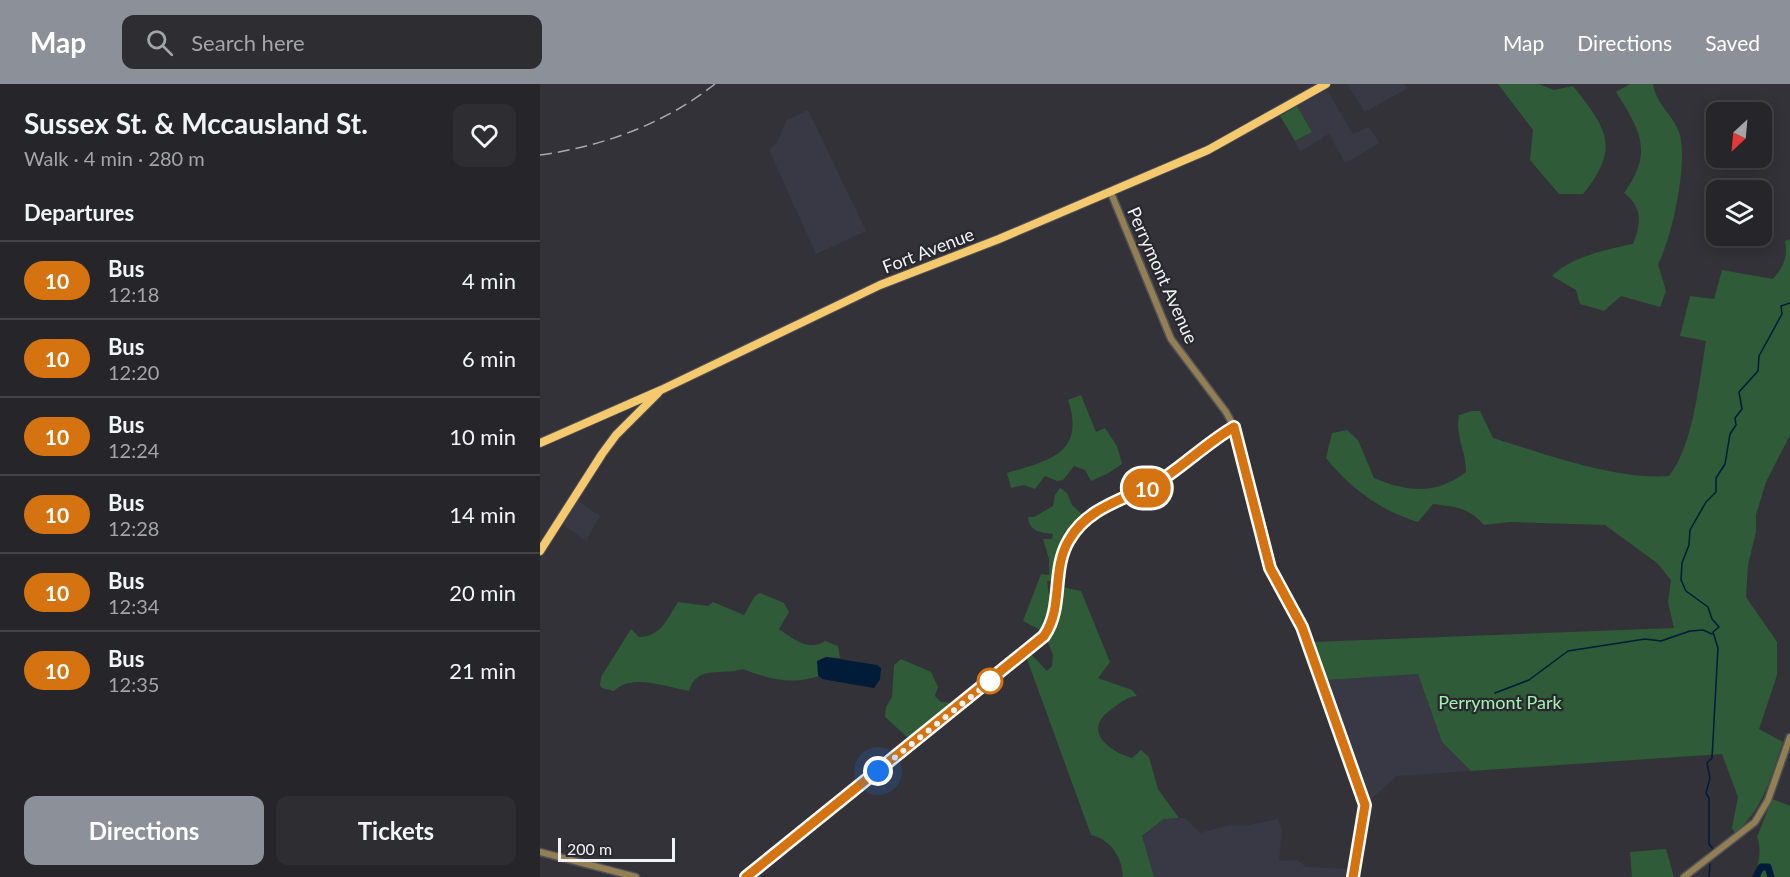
<!DOCTYPE html>
<html lang="en">
<head>
<meta charset="utf-8">
<style>
  :root { --surface:#26262a; --page:#2e2e32; --text:#f1f3f6; --muted:#a4a5a8; --line:#424347; --accent:#8c9099 }
  body { margin:0; font-family:Lato,sans-serif; background:var(--page); color:var(--text); height:100vh; display:flex; flex-direction:column; font-size:22px; white-space:nowrap }
  * { box-sizing:border-box; margin:0 }
  p { font-size:20px; color:var(--muted) }
  .icon { flex:none; width:33px; height:33px; fill:none; stroke:currentColor; stroke-width:2; stroke-linecap:round; stroke-linejoin:round }
  .map { position:relative; flex:1; overflow:hidden }
  .sheet { display:flex; flex-direction:column; background:var(--surface); width:540px }
  .sheet>* { flex:none }
  .badge { padding:0 12px; border-radius:20px; font-size:21px; line-height:39px }
  .needle { width:39px; rotate:206deg }
  .fabs { position:absolute; left:1166px; top:18px; display:grid; gap:12px }
  .fabs a { display:grid; place-items:center; width:66px; height:66px; border-radius:12px; background:var(--surface); box-shadow:0 3px 15px #0003,0 0 0 2px var(--line); font-size:30px }
  .scale { position:absolute; left:18px; bottom:15px; width:117px; box-sizing:border-box; padding-left:6px; border:3px solid #f2f3f7; border-top:0; font-size:16px; line-height:21px; white-space:nowrap; color:#f2f3f7; -webkit-text-stroke:4px #28282e; paint-order:stroke }
  .you { position:absolute; width:30px; height:30px; margin:-15px; border:4px solid #fff; border-radius:50%; background:#1a73e8; box-shadow:0 0 0 9px #1a73e833 }
  .map>.badge { position:absolute; translate:-50% -50%; box-shadow:0 0 0 3px #fff }
  h2 { padding:0 24px; font-size:22px; line-height:54px }
  .round { display:grid; place-items:center; flex:none; width:63px; height:63px; border-radius:12px; background:var(--page) }
  .head { display:flex; align-items:center; justify-content:space-between; height:102px; padding:0 24px }
  h1 { font-size:28px; font-weight:700; line-height:45px }
  .cta { display:flex; gap:12px; margin-top:auto; padding:12px 24px }
  .cta a { flex:1; height:69px; border-radius:12px; background:var(--accent); color:#fff; font-size:24px; font-weight:700; line-height:69px; text-align:center }
  .cta a+a { background:var(--page); color:var(--text) }
  ul { padding:0; list-style:none }
  li { display:flex; align-items:center; gap:18px; height:78px; padding:0 24px; border-top:2px solid var(--line) }
  li div { flex:1 }
  li b { display:block; font-size:22px }
  li em { font-style:normal }
  li .badge { min-width:66px; font-weight:700; text-align:center }
  header { display:flex; align-items:center; gap:36px; box-sizing:border-box; height:84px; padding:0 30px; background:var(--accent); color:#fff }
  header strong { font-size:28px }
  nav { display:flex; gap:33px; margin-inline-start:auto; font-size:21px }
  .search { width:420px; height:54px; background:var(--page); display:flex; align-items:center; gap:15px; box-sizing:border-box; padding:0 21px; border-radius:12px; color:var(--muted); font-size:22px }
  main { display:flex; flex:1; min-height:0 }
  .map>svg:first-child { display:block }
</style>
</head>
<body>
<header>
<strong>Map</strong>
<div class="search"><svg class="icon" aria-label="search" viewBox="0 0 24 24"><circle cx="10" cy="10" r="6"/><path d="M15 15l6 6"/></svg>Search here</div>
<nav><a>Map</a><a>Directions</a><a>Saved</a></nav>
</header>
<main>
<section class="sheet">
<div class="head"><div><h1>Sussex St. &amp; Mccausland St.</h1><p>Walk · 4 min · 280 m</p></div><a class="round"><svg class="icon" aria-label="heart" viewBox="0 0 24 24"><path d="M12 20l-8-8c-3-5 5-10 8-4 3-6 11-1 8 4z"/></svg></a></div>
<h2>Departures</h2>
<ul>
<li><span class="badge" style="background:#d57310;color:#fff">10</span><div><b>Bus</b><p>12:18</p></div><em>4 min</em></li>
<li><span class="badge" style="background:#d57310;color:#fff">10</span><div><b>Bus</b><p>12:20</p></div><em>6 min</em></li>
<li><span class="badge" style="background:#d57310;color:#fff">10</span><div><b>Bus</b><p>12:24</p></div><em>10 min</em></li>
<li><span class="badge" style="background:#d57310;color:#fff">10</span><div><b>Bus</b><p>12:28</p></div><em>14 min</em></li>
<li><span class="badge" style="background:#d57310;color:#fff">10</span><div><b>Bus</b><p>12:34</p></div><em>20 min</em></li>
<li><span class="badge" style="background:#d57310;color:#fff">10</span><div><b>Bus</b><p>12:35</p></div><em>21 min</em></li>
</ul>
<div class="cta"><a>Directions</a><a>Tickets</a></div>
</section>
<div class="map">
<svg width="1250" height="793" viewBox="0 0 1250 793">
  <rect width="100%" height="100%" fill="#323238"/>
  <path fill="#383945" d="M 807,0 L 865,0 L 868,4 L 825,28 Z
    M 787,6 L 813,50 L 829,43 L 840,59 L 805,79 L 789,50 L 760,68 L 755,58 L 772,48 L 757,22 Z
    M 268,26 L 326,147 L 276,170 L 229,66 L 237,58 L 247,36 Z
    M 38,417 L 60,432 L 46,457 L 23,441 Z
    M 878,590 L 902,658 L 931,687 L 857,692 L 829,717 L 787,596 Z
    M 645,734 L 660,749 L 689,741 L 703,742 L 738,735 L 742,747 L 739,777 L 757,776 L 766,783 L 810,785 L 808,793 L 614,793 L 602,753 L 624,735 Z"/>
  <path fill="#2f5b38" d="M 958,0 L 998,0 L 1014,6 L 1033,2 C 1067,45 1081,63 1043,110 L 1019,110 L 990,76 L 993,46 Z
    M 1090,0 L 1113,0 C 1117,22 1132,29 1139,48 C 1149,76 1132,155 1118,180 L 1126,207 L 1120,223 L 1081,212 L 1064,227 L 1040,220 L 1036,206 L 1012,192 C 1030,173 1068,165 1093,160 C 1101,140 1103,123 1084,109 C 1114,68 1100,46 1076,8 Z
    M 757,22 L 772,48 L 755,57 L 740,32 Z
    M 1250,155 L 1250,351 L 1226,398 L 1216,431 L 1216,448 L 1208,481 L 1206,513 L 1237,558 L 1237,591 L 1219,645 L 1243,658 C 1231,692 1224,725 1195,749 L 1192,744 L 1198,713 L 1182,670 L 931,687 L 902,658 L 878,590 L 787,596 L 773,558 L 1134,544 L 1128,518 L 1131,496 L 1117,479 L 1065,441 L 970,438 L 944,441 C 928,423 916,423 893,420 L 878,438 C 841,427 810,404 786,374 L 792,349 L 807,346 L 818,356 L 834,394 C 868,408 896,411 926,388 C 926,366 915,353 919,331 L 932,327 L 940,327 L 953,354 C 1005,370 1075,396 1129,392 C 1154,360 1159,297 1166,257 L 1140,252 L 1150,212 L 1174,215 L 1182,186 L 1233,195 C 1244,182 1248,173 1245,157 Z
    M 541,311 L 556,348 L 565,344 L 577,362 L 582,380 L 567,390 L 551,397 L 545,386 L 534,382 L 523,396 L 517,397 L 505,392 L 495,405 L 484,401 L 471,404 L 467,389 C 509,377 546,369 528,316 Z
    M 520,404 L 527,409 L 532,421 L 543,431 C 524,450 516,471 513,497 L 507,497 L 509,510 L 513,511 L 511,529 L 502,547 L 483,537 L 501,490 L 509,491 L 509,475 L 503,455 L 512,455 L 513,450 C 501,449 489,447 488,433 L 494,433 L 513,422 L 515,411 Z
    M 522,503 L 541,507 L 570,578 L 558,594 L 592,606 L 597,612 C 586,613 582,618 573,624 C 541,646 567,666 592,674 L 601,666 L 609,673 L 618,705 L 639,734 L 624,735 L 602,752 L 614,793 L 583,793 C 582,774 572,756 551,751 L 487,575 L 491,570 L 507,587 L 512,582 L 513,571 L 507,556 L 517,536 Z
    M 220,509 L 244,519 L 249,528 L 239,545 C 253,555 269,568 285,557 L 298,562 L 300,574 L 286,573 L 278,590 L 279,592 C 253,601 228,595 203,585 C 185,592 156,580 149,607 C 126,603 92,589 74,607 L 62,604 L 60,601 L 61,593 L 91,545 L 99,553 C 121,553 127,535 138,518 L 168,522 L 173,518 L 204,531 L 215,512 Z
    M 361,575 L 391,588 L 398,603 L 395,612 L 401,618 L 415,619 L 381,647 L 367,653 L 345,633 L 346,623 L 352,613 L 354,581 Z
    M 1232,715 L 1250,722 L 1250,793 L 1232,793 L 1228,782 L 1231,754 L 1227,793 L 1213,793 C 1219,783 1222,763 1217,753 Z
    M 1126,765 L 1134,793 L 1092,793 L 1090,768 Z"/>
  <path fill="#001c39" d="M 286,573 L 337,581 L 341,584 L 340,595 L 334,604 L 282,595 L 278,591 L 277,577 Z"/>
  <g fill="none" stroke-linecap="round" stroke-linejoin="round">
    <path stroke="#001c39" stroke-width="1.5" d="M 955,609 L 989,596 L 1028,567 L 1105,555 L 1121,557 L 1150,547 L 1163,546 L 1172,550
      M 1170,768 L 1173,765 L 1169,760 L 1169,714 L 1166,709 L 1170,694 L 1167,679 L 1172,674 L 1178,564 L 1173,548 L 1179,543 L 1172,535 L 1168,523 L 1146,507 L 1141,496 L 1142,479 L 1149,461 L 1150,446 L 1166,418 L 1176,408 L 1176,394 L 1185,380 L 1190,350 L 1196,341 L 1195,334 L 1202,325 L 1199,308 L 1218,287 L 1219,272 L 1242,230 L 1241,222 L 1250,219
      M 1169,793 L 1170,780"/>
    <path stroke="#001c39" stroke-width="7" d="M 1216,793 L 1221,783 L 1228,783 L 1231,793"/>
    <defs>
      <path id="minor" d="M 0,768 L 96,793
        M 206,793 L 504,552 C 523,525 513,490 527,460 C 545,420 593,414 627,392 C 650,376 669,357 694,343 L 686,328 L 631,255 L 571,109
        M 1144,793 L 1215,738 L 1228,716 L 1250,653"/>
      <path id="major" d="M 0,359 L 121,306 L 340,201 L 459,155 L 668,66 L 786,0
        M 0,467 L 62,370 L 76,351 L 118,309"/>
    </defs>
    <use href="#minor" stroke="#515157" stroke-width="9"/>
    <use href="#major" stroke="#515157" stroke-width="10"/>
    <use href="#minor" stroke="#937f54" stroke-width="6"/>
    <use href="#major" stroke="#f5ca6e" stroke-width="8"/>
    <path stroke="#a9aaaf" stroke-width="1.5" stroke-dasharray="12 6" stroke-linecap="butt" d="M 0,71 C 64,62 124,40 175,0"/>
  </g>
  <g fill="none" stroke-linecap="round" stroke-linejoin="round">
    <defs>
      <path id="line" d="M 206,793 L 504,552 C 524,523 511,486 529,456 C 550,419 594,414 627,392 C 650,376 670,357 694,343 L 730,484 L 762,543 L 825,721 L 813,793"/>
    </defs>
    <use href="#line" stroke="#fff" stroke-width="14"/>
    <use href="#line" stroke="#d57310" stroke-width="9"/>
    <path stroke="#f2f3f7" stroke-width="6" stroke-dasharray="0 10.8" d="M 338,687 L 457,592 L 450,597"/>
  </g>
  <circle fill="#fff" stroke="#d57310" stroke-width="3" cx="450" cy="597" r="12"/>
  <g text-anchor="middle" dominant-baseline="central" stroke-width="4.5" stroke-linejoin="round" paint-order="stroke">
    <g font-size="18" fill="#f2f3f7" stroke="#28282e">
      <text transform="translate(388 166) rotate(-21)">Fort Avenue</text>
      <text transform="translate(623 191) rotate(66)">Perrymont Avenue</text>
    </g>
    <g font-size="18" fill="#a6f0b2" stroke="#28282e">
      <text x="960" y="618">Perrymont Park</text>
    </g>
  </g>
</svg>
<div class="fabs">
<a><svg class="needle" viewBox="-14 -14 28 28"><path d="M0-13l5 13h-10z" fill="#e53935"/><path d="M0 13l5-13h-10z" fill="#a4a5a8"/></svg></a>
<a><svg class="icon" aria-label="layers" viewBox="0 0 24 24"><path d="M12 4l9 5-9 5-9-5zM3 14l9 5 9-5"/></svg></a>
</div>
<div class="scale">200 m</div>
<div class="you" style="left:338px;top:687px"></div>
<b class="badge" style="left:607px;top:404px;background:#d57310;color:#fff">10</b>
</div>
</main>
</body>
</html>
